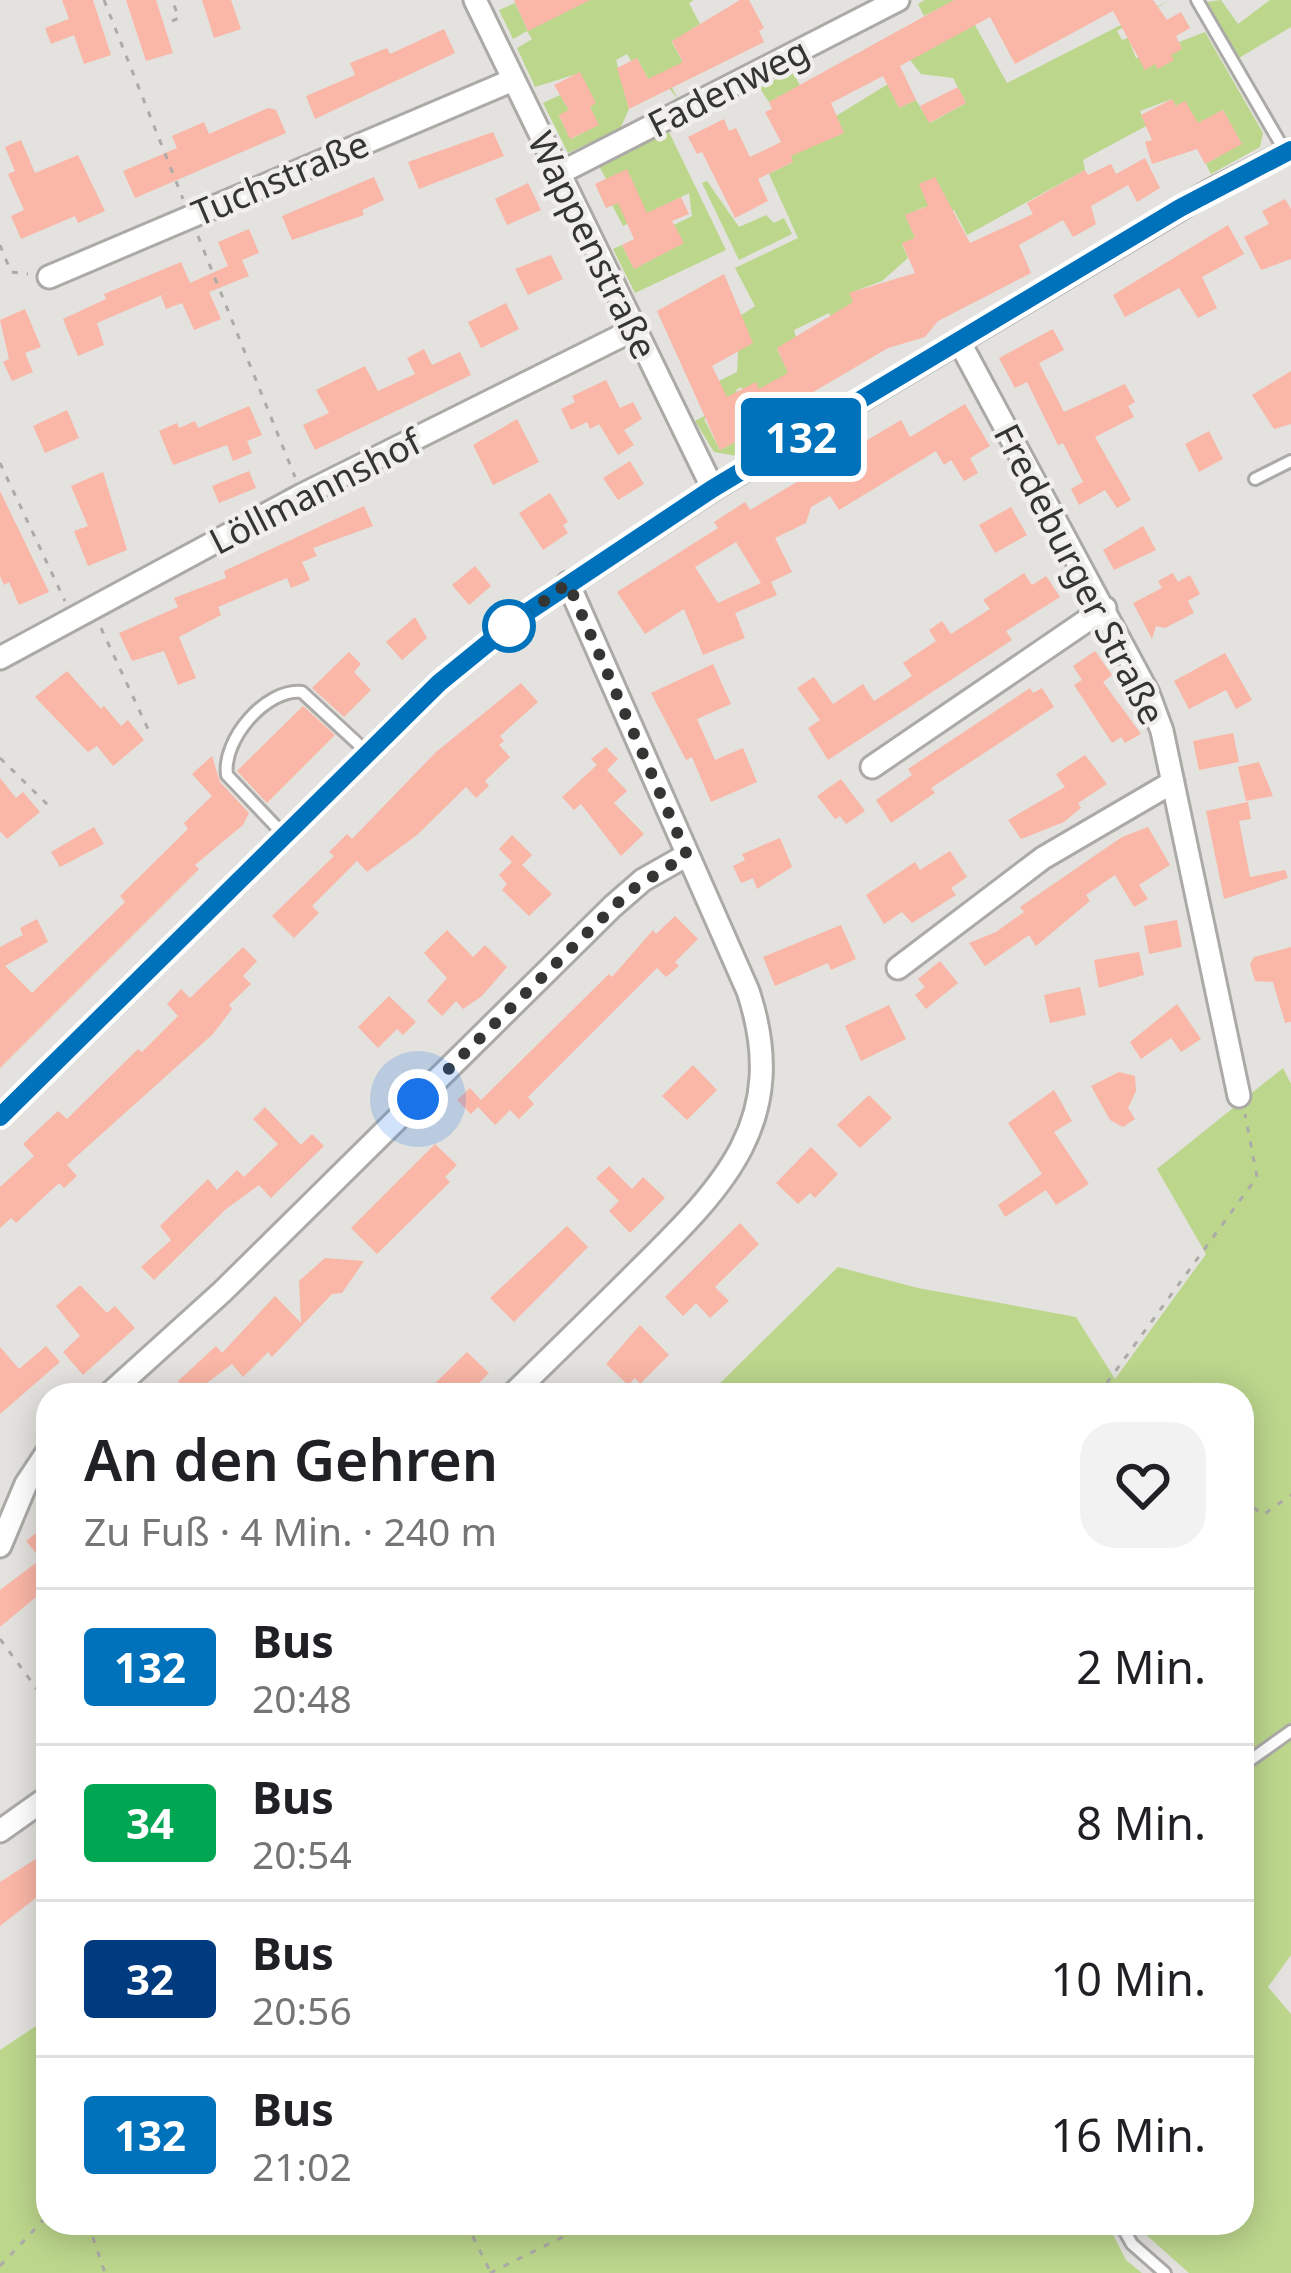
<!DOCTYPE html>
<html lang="de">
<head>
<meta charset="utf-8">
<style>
  :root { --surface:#fff; --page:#f2f2f2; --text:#202124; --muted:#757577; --line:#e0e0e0 }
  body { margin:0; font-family:"Noto Sans",sans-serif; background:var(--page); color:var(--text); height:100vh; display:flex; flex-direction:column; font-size:45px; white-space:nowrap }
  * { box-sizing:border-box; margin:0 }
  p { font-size:39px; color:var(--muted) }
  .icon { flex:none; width:66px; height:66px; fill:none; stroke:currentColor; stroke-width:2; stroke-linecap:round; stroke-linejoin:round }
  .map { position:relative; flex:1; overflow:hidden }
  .panel { position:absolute; left:36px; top:1383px; width:1218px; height:852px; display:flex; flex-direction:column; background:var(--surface); border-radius:36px; box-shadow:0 6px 30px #0003 }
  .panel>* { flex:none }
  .badge { padding:0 24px; border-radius:9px; font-size:42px; line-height:78px }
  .you { position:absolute; width:60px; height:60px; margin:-30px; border:9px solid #fff; border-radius:50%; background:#1a73e8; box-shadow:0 0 0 18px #1a73e833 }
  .map>.badge { position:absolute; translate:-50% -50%; box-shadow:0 0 0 6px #fff }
  .round { display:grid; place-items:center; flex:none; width:126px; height:126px; border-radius:36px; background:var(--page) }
  .summary { display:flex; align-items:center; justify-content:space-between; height:204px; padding:0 48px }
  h1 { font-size:57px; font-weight:600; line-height:90px }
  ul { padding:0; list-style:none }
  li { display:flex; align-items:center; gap:36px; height:156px; padding:0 48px; border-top:3px solid var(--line) }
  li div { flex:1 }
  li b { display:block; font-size:45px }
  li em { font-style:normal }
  li .badge { min-width:132px; font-weight:700; text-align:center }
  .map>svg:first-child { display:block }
</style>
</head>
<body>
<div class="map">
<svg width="1291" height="2273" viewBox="0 0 1291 2273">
  <rect width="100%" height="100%" fill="#e3e2de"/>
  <path fill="#bcd68c" d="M 563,0 L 694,0 L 689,3 L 700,24 L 672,42 L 690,76 L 671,86 L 678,99 L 658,75 L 648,79 L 637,58 L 631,61 L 627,54 L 616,60 L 629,109 L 620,129 L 568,153 L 543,103 L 560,95 L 569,110 L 559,116 L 571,139 L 598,125 L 590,107 L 595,103 L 580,73 L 535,87 L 517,48 L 532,39 L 527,31 L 513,39 L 499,10 L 515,3 L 528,31 Z
    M 925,0 L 961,0 L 1007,83 L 1170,0 L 1117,31 L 1122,40 L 1128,38 L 1136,58 L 1181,49 L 1179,42 L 1205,32 L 1263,133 L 1260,147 L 1211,174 L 1206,164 L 1241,143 L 1223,110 L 1197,124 L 1185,102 L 1176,106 L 1172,99 L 1140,111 L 1146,126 L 1083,160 L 1085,170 L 967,235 L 954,210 L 929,218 L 924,207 L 906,215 L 915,238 L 902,244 L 908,258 L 882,281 L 850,293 L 858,315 L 836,327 L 829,313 L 794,330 L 798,343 L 777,349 L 791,378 L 746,394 L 741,387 L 736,390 L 741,401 L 704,419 L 720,450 L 756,431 L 762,442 L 737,456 L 714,452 L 695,421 L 708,414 L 719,381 L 737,372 L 740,316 L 755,306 L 735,268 L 798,238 L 769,174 L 793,162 L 783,141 L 791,91 L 769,102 L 759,87 L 793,71 L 825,140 L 836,116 L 888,84 L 899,108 L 916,100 L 930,123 L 966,103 L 953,78 L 921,74 L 910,60 L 950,3 L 924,16 L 918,4 Z
    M 1221,0 L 1238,24 L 1270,0 L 1291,0 L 1291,27 L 1239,58 L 1207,2 Z
    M 668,130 L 726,250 L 635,293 L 613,249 L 622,245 L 634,269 L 683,243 L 674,225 L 692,216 L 689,193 L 623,226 L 612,205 L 637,194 L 606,179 L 599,166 Z
    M 707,181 L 739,227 L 766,215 L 774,223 L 784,218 L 792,234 L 739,260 L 702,183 Z
    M 1283,1068 L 1291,1084 L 1291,1955 L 1268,1987 L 1291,2014 L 1291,2273 L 1189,2273 L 1144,2233 L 1142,2223 L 1242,2223 L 1242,1395 L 708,1395 L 838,1267 L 918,1288 L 1076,1317 L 1115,1379 L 1206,1254 L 1157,1169 Z
    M 48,2018 L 48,2223 L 1107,2223 L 1126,2260 L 1142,2273 L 0,2273 L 0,2050 Z"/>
  <path fill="#fab6a6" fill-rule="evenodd" d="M 62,0 L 93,0 L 111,55 L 84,64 L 74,35 L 51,44 L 45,28 L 69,19 Z
    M 126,0 L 156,0 L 173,53 L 146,61 Z
    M 202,0 L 231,0 L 241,29 L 214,38 Z
    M 514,0 L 590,0 L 528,31 Z
    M 740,0 L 749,0 L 764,28 L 759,31 L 764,42 L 629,109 L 617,68 L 637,58 L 648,79 L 683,62 L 672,41 Z
    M 954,0 L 1153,0 L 1167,20 L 1181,12 L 1190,28 L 1176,36 L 1182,49 L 1171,55 L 1174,60 L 1158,69 L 1155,64 L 1145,70 L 1113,11 L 1015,64 L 990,17 L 900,66 L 916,100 L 899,108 L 883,76 L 831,103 L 844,133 L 791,156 L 793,162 L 758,179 L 768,201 L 735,218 L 702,152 L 697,154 L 688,137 L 724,119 L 729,131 L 736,128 L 750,157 L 781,142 L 765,112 L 772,109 L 769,102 Z
    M 444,29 L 455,53 L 315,119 L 306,96 L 355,75 L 350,63 L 387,48 L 390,54 Z
    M 580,72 L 596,103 L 590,107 L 599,125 L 570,139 L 559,115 L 569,110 L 554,85 Z
    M 958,87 L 966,103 L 929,123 L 920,106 Z
    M 1172,99 L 1176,106 L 1185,101 L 1198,123 L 1223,110 L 1242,144 L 1205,164 L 1197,149 L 1152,164 L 1145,142 L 1152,140 L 1141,115 Z
    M 268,108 L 276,110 L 286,133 L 135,198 L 123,171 L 177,148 L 172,136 L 204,122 L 209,134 Z
    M 493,132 L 504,156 L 419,189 L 408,162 Z
    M 21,140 L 35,173 L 78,155 L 105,211 L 78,223 L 75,216 L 21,239 L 11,216 L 24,210 L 8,174 L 15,171 L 5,147 Z
    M 1145,158 L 1160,188 L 1137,202 L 1128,185 L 1091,206 L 1096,224 L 1073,237 L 1063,220 L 1019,245 L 1031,273 L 938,321 L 925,337 L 888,348 L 798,401 L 802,407 L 720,450 L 657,311 L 724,274 L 753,343 L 712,366 L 727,397 L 756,382 L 759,389 L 788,373 L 777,348 L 853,302 L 849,293 L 915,273 L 902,243 L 915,238 L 905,215 L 928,206 L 919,184 L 935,177 L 970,243 L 1033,214 L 1027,203 L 1085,170 L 1088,175 L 1111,164 L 1116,174 Z
    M 627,169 L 647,213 L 681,197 L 689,214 L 672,221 L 684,243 L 634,269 L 622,245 L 634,239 L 618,203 L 606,208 L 595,184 Z
    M 374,177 L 384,200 L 362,210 L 364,215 L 292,240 L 282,216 Z
    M 528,183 L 541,210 L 507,225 L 495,199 Z
    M 1285,199 L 1291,209 L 1291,259 L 1261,270 L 1244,237 L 1269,224 L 1262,211 Z
    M 1228,225 L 1244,254 L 1202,277 L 1217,308 L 1198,318 L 1179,288 L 1125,317 L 1113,295 Z
    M 249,229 L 259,253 L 242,260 L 249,276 L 209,292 L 221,319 L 194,330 L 182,303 L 166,309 L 161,296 L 181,287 L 97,323 L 104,345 L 78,356 L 63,319 L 106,299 L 104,294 L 181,262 L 190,283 L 228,266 L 218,242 Z
    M 551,255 L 563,279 L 528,295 L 515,269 Z
    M 506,303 L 519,329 L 481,348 L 468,322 Z
    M 25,309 L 41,347 L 25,353 L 33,372 L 12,381 L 3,362 L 9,359 L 0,320 Z
    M 1053,329 L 1064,350 L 1039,363 L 1064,412 L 1125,384 L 1135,402 L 1128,406 L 1134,417 L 1095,437 L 1131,500 L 1117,508 L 1105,490 L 1079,505 L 1071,489 L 1083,482 L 1063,443 L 1058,445 L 1027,382 L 1015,388 L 999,358 Z
    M 424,349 L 432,365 L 460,352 L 471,375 L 315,450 L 303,425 L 329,413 L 316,390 L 365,366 L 378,391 L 415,374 L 407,358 Z
    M 1291,371 L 1291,424 L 1274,429 L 1252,395 Z
    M 606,380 L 620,408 L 633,402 L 642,419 L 624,430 L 634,445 L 618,455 L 599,424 L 590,429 L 587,422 L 571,430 L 561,409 L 575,402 L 572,396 Z
    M 965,404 L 990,446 L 970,458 L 978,473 L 964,481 L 951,460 L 944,465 L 936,451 L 839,510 L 830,496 L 811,507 L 806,523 L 775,538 L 792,572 L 771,582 L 777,595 L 735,613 L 745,638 L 703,655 L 684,609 L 645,634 L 617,592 L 718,528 L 714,522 L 745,502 L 750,510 L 901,420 L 910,437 ZM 736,542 L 761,583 L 718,603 L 695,567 Z
    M 249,406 L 262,435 L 247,441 L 252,453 L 233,461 L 227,445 L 173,465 L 159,431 L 177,423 L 179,428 L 195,421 L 198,428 Z
    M 67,410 L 79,438 L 45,453 L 33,426 Z
    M 517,419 L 539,462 L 493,485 L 473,445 Z
    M 1209,431 L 1223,459 L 1199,472 L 1185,444 Z
    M 630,461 L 644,484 L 618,500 L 603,478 Z
    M 249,471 L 256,488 L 219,503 L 212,486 Z
    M 103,472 L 127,550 L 88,566 L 74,531 L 88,526 L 71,486 Z
    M 0,491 L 49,592 L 19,605 L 9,582 L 4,585 L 0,576 Z
    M 550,493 L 568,522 L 563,525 L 568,533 L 543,550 L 519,513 Z
    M 364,506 L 373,526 L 313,548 L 317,556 L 302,562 L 310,580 L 291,588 L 287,578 L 218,607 L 221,615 L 179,637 L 196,678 L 178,685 L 164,651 L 132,661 L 119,633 L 178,607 L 174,598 L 226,578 L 224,571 Z
    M 1011,507 L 1027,535 L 995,553 L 979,525 Z
    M 1143,526 L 1156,550 L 1114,570 L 1103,550 Z
    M 475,566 L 491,586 L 469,605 L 452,585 Z
    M 1024,573 L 1032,585 L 1046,576 L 1060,597 L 1006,631 L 1012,640 L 828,760 L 808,728 L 820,720 L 797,688 L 814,677 L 833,704 L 863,684 L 874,701 L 912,676 L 903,663 L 936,641 L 929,630 L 942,621 L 951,634 L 990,609 L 983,600 Z
    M 1173,573 L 1178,582 L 1190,575 L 1200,594 L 1188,601 L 1194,613 L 1165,628 L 1156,626 L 1152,639 L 1133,603 L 1162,588 L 1158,581 Z
    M 415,617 L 427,638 L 402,660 L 386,642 Z
    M 1095,651 L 1112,675 L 1103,682 L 1141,734 L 1125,743 L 1121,737 L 1112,743 L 1074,685 L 1082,680 L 1073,666 Z
    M 349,652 L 361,664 L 354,672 L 371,690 L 344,717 L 312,688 Z
    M 1225,653 L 1252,700 L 1236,709 L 1226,690 L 1189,709 L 1174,681 Z
    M 713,664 L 731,704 L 697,719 L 715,760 L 743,748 L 757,782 L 711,802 L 692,757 L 686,760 L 651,693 Z
    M 67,671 L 101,709 L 104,706 L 121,726 L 128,720 L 144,740 L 113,766 L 97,746 L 88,752 L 35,697 Z
    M 521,683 L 538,702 L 500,736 L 504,741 L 499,745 L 510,757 L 485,781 L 489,786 L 476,798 L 466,787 L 417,835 L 367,872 L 357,861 L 312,906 L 319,913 L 294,938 L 272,916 L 334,856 L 329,852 L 347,834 L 352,839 L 436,752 Z
    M 1030,688 L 1033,693 L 1042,688 L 1054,707 L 931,788 L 935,793 L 891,823 L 876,800 L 912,775 L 908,769 Z
    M 303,706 L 335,735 L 267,803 L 237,771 Z
    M 1233,733 L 1239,762 L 1199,770 L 1193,741 Z
    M 606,747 L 618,759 L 607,770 L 627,791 L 614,803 L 644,834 L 621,856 L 581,804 L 574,810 L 562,797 L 597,765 L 591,759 Z
    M 1085,755 L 1107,784 L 1078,803 L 1081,808 L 1064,822 L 1021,839 L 1008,820 L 1065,787 L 1056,774 Z
    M 212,756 L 220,782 L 249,813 L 243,825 L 195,865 L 199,869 L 0,1068 L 0,947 L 23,935 L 20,928 L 37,919 L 48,942 L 5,966 L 32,993 L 125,902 L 120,896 L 188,829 L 184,823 L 212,796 L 192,774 Z
    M 1259,762 L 1273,796 L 1246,801 L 1238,767 Z
    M 0,778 L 16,798 L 23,792 L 40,812 L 7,839 L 0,831 Z
    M 841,779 L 865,811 L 846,824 L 840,816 L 835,819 L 817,796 Z
    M 1248,802 L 1251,819 L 1239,821 L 1250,877 L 1285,870 L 1288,878 L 1224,899 L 1206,811 Z
    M 94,827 L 104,844 L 60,867 L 51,852 Z
    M 1148,827 L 1170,865 L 1139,885 L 1148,899 L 1134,907 L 1115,875 L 1086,895 L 1090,901 L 1036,946 L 1029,935 L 985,966 L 969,943 L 996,932 L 1024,912 L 1020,907 L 1122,837 Z
    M 512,835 L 532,855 L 522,865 L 552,894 L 529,916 L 502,890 L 507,884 L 499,875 L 512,862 L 499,849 Z
    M 780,838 L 792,867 L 757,889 L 753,878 L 741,883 L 733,866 L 745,860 L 742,854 Z
    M 950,851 L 967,877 L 951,888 L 956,895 L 912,923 L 902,912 L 884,924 L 866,895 L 915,862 L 920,870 Z
    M 675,916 L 698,939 L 675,962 L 679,966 L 666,977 L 657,968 L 528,1097 L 534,1104 L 519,1119 L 510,1110 L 495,1125 L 478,1107 L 471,1114 L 457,1100 L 470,1088 L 481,1100 L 609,974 L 612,977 L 653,930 L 656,934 Z
    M 1177,920 L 1182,947 L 1149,954 L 1144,926 Z
    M 841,925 L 856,959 L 831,970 L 828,963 L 775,986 L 763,957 Z
    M 447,930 L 473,957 L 485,945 L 507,967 L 482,996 L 463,1009 L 456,1001 L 442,1016 L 427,1001 L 447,978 L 424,953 Z
    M 243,947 L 257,961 L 243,976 L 251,984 L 229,1005 L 232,1009 L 213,1034 L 67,1165 L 77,1176 L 64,1188 L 59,1183 L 16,1223 L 11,1218 L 0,1228 L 0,1187 L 34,1156 L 23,1144 L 58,1111 L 67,1119 L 138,1049 L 142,1052 L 178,1016 L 167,1004 L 181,989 L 190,998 Z
    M 1291,947 L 1291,1022 L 1285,1023 L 1273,982 L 1255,981 L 1250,964 L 1254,957 Z
    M 1139,952 L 1144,975 L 1099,988 L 1094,960 Z
    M 940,961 L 958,983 L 926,1009 L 915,995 L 925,987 L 918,979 Z
    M 1080,987 L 1086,1015 L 1050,1023 L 1044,995 Z
    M 389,996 L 416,1022 L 403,1035 L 397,1029 L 378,1048 L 358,1027 Z
    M 1177,1004 L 1201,1039 L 1181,1052 L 1171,1038 L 1141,1059 L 1130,1042 Z
    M 889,1005 L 906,1039 L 861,1061 L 845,1026 Z
    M 693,1065 L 717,1090 L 687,1120 L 662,1096 Z
    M 1119,1072 L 1135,1076 L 1136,1091 L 1128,1108 L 1135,1119 L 1123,1127 L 1110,1120 L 1091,1086 Z
    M 1054,1090 L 1072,1121 L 1054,1132 L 1089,1184 L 1056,1205 L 1046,1190 L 1005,1217 L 998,1205 L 1042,1174 L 1008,1123 Z
    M 869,1095 L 892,1118 L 860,1148 L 837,1125 Z
    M 265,1107 L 301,1145 L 312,1134 L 324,1146 L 271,1198 L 259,1185 L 226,1209 L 154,1280 L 141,1267 L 171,1240 L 160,1226 L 208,1179 L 217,1190 L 237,1170 L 244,1177 L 278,1144 L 253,1119 Z
    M 435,1144 L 457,1165 L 445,1177 L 450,1182 L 377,1254 L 351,1228 Z
    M 811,1147 L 838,1174 L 815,1198 L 810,1193 L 798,1204 L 776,1183 Z
    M 609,1166 L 632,1189 L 643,1177 L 665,1198 L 630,1233 L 609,1211 L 619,1201 L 596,1178 Z
    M 740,1223 L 759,1244 L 715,1287 L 729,1301 L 710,1318 L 696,1303 L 683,1316 L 665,1297 Z
    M 567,1226 L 588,1247 L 514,1322 L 490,1298 Z
    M 325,1258 L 364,1261 L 342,1293 L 332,1294 L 272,1357 L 268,1352 L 243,1377 L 232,1364 L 191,1395 L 178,1381 L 216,1346 L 222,1353 L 275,1296 L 301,1323 L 299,1281 Z
    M 80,1285 L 107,1313 L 115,1306 L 135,1328 L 83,1375 L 63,1352 L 80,1336 L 56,1306 Z
    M 640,1325 L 669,1355 L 640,1384 L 635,1378 L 628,1385 L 606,1364 Z
    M 46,1346 L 60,1362 L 0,1414 L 0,1347 L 19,1369 Z
    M 467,1352 L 489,1373 L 467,1395 L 423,1395 Z
    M 48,1523 L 48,1587 L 0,1627 L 0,1590 L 41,1559 L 26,1541 Z
    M 48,1851 L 48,1872 L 38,1879 L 46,1890 L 0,1926 L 0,1882 Z"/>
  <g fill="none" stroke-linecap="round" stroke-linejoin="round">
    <defs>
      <path id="service" d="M 1197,0 L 1286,153
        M 1255,479 L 1291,461
        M 285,836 L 227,775 C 222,740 266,688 302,692 L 368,753
        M 1242,1766 L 1291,1731
        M 1120,2223 L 1132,2244 L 1165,2273"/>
      <path id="minor" d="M 475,0 L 713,489
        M 558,174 L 898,0
        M 49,277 L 513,80
        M 960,343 L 1148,693 L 1162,731 L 1239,1096
        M 0,658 L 302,495 L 633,330
        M 872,767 L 1105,608
        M 898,968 L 1043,858 L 1173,782
        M 0,1117 L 439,683 L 520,617 L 713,489 L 1210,191 L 1291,150
        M 108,1395 L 222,1292 L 613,906 L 643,880 L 687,855
        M 512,1395 C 554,1354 596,1313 638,1271 C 724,1186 791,1121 748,991 L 568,583
        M 0,1546 L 26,1484 L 48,1451
        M 0,1831 L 48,1797"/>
    </defs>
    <use href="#service" stroke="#abaaa7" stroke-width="16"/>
    <use href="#minor" stroke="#abaaa7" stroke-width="27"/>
    <path stroke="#acaba8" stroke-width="3" stroke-dasharray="6 9" stroke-linecap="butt" d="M 104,0 L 183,199
      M 172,21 L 179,18 L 172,0
      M 198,236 L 295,477
      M 0,245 L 11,272 L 28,274
      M 0,463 L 65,601
      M 101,628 L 148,729
      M 0,758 L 49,806
      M 1098,1395 L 1257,1177 L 1245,1114
      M 1242,1498 L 1263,1515 L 1291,1495
      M 0,1639 L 48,1704
      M 88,2223 L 105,2273
      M 466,2223 L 490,2271
      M 0,2266 L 48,2215
      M 490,2273 L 591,2223"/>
    <use href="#service" stroke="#fff" stroke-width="10"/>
    <use href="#minor" stroke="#fff" stroke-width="21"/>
  </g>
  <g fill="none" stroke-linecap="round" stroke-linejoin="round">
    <defs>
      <path id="line" d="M 0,1117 L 439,683 L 520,617 L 712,489 L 1180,208 L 1291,150"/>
    </defs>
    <use href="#line" stroke="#fff" stroke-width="27"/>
    <use href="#line" stroke="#0072bc" stroke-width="18"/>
    <path stroke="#353534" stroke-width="12" stroke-dasharray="0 21.6" d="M 418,1099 L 630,891 L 687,855 L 568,583 L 500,634 L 509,626"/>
  </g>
  <circle fill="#fff" stroke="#0072bc" stroke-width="6" cx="509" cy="626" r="24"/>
  <g text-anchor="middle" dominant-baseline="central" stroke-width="9" stroke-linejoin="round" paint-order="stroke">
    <g font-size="36" fill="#353534" stroke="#f0efeb">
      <text transform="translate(728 87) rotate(-27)">Fadenweg</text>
      <text transform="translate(280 178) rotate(-23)">Tuchstraße</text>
      <text transform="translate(593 245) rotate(64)">Wappenstraße</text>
      <text transform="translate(315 491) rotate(-27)">Löllmannshof</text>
      <text transform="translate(1080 574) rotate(63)">Fredeburger Straße</text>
    </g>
  </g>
</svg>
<div class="you" style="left:418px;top:1099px"></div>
<b class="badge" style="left:801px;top:437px;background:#0072bc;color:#fff">132</b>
<section class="panel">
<div class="summary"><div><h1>An den Gehren</h1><p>Zu Fuß · 4 Min. · 240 m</p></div><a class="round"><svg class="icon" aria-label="heart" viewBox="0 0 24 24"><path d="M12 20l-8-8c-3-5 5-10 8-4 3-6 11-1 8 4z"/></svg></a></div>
<ul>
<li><span class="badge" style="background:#0072bc;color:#fff">132</span><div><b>Bus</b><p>20:48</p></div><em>2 Min.</em></li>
<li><span class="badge" style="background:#00a651;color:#fff">34</span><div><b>Bus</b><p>20:54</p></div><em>8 Min.</em></li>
<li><span class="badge" style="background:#003b80;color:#fff">32</span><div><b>Bus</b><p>20:56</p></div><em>10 Min.</em></li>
<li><span class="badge" style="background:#0072bc;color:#fff">132</span><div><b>Bus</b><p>21:02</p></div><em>16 Min.</em></li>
</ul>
</section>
</div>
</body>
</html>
